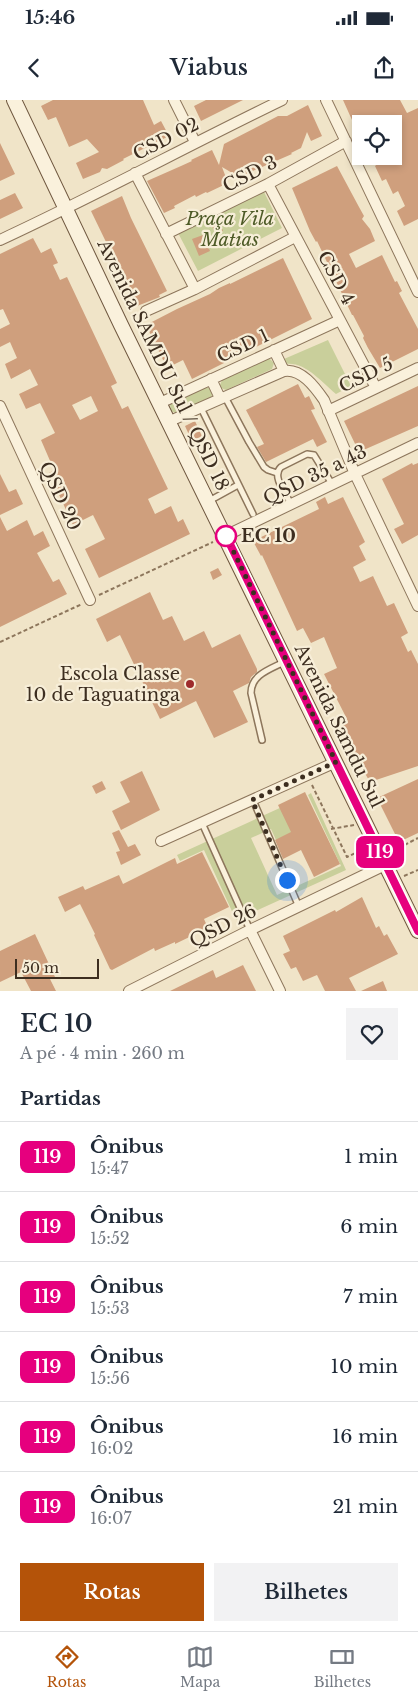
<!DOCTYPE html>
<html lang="pt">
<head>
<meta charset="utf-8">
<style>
  :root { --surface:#fff; --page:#f2f2f3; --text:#1f2937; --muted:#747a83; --line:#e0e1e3; --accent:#b45309 }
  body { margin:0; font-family:"Libre Baskerville",serif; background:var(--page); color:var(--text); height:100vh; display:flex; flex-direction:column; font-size:19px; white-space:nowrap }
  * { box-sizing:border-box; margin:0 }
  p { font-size:16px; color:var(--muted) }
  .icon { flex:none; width:28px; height:28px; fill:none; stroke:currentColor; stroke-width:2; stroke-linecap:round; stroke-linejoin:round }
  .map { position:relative; height:891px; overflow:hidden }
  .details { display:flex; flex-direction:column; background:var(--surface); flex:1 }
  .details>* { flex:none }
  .badge { padding:0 10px; border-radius:8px; font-size:18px; line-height:32px }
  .tools { position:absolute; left:352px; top:15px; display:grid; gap:10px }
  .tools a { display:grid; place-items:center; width:50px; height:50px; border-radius:0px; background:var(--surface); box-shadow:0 2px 8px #0003; font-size:25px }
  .scale { position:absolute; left:15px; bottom:12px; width:84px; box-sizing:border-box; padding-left:5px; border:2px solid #3d2e20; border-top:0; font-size:14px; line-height:18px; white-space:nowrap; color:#3d2e20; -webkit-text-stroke:4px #f7eed8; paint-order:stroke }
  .you { position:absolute; width:25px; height:25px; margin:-12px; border:4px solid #fff; border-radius:50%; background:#1a73e8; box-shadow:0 0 0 8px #1a73e833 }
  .map>.badge { position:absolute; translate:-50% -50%; box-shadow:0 0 0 2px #fff }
  h2 { padding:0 20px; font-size:19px; line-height:45px }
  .round { display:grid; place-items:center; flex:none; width:52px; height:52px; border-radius:0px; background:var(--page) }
  .head { display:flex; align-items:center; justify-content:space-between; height:85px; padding:0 20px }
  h1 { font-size:24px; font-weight:600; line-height:38px }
  .action { display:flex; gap:10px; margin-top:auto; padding:10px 20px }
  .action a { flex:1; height:58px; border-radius:0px; background:var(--accent); color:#fff; font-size:20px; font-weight:600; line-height:58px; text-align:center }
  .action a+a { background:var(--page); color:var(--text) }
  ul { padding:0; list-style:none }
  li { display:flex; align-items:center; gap:15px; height:70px; padding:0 20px; border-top:1px solid var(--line) }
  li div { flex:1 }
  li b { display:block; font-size:19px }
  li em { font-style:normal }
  li .badge { min-width:55px; font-weight:700; text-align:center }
  .status { display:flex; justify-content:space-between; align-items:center; height:35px; padding:0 25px; background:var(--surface); direction:ltr }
  .status svg { height:14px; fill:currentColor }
  header { display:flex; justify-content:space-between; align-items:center; height:65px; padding:0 20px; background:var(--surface); font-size:22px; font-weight:600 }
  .tabs { display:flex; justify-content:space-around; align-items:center; height:70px; border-top:1px solid var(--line); background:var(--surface); font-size:14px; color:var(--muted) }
  .tabs a { display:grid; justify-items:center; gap:2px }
  .tabs .current { color:var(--accent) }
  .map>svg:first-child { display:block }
</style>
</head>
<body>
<div class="status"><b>15:46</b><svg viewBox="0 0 49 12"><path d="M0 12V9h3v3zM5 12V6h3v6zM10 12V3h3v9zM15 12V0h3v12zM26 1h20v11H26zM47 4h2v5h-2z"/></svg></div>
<header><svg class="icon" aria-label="back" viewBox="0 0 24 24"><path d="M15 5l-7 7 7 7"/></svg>Viabus<svg class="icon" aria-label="share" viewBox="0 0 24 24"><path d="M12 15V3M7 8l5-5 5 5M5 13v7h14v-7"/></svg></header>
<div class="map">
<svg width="418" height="891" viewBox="0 0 418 891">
  <rect width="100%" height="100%" fill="#f0e4c8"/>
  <path fill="#c9cf9b" d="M 262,88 L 282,128 L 198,171 L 177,131 Z
    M 328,240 L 351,286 L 336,294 C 321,282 306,262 286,264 L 284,259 Z
    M 268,259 L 270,259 L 274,263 L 272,269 L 226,290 L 221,288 L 220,285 L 222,280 Z
    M 206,287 L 211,289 L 213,294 L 211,297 L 176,313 L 171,311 L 170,305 L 171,303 Z
    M 311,693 L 346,770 L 236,820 L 204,750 L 180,761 L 177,755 L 282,707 L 295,734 L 277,742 L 271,729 L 251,738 L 277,795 L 341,766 L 308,695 Z"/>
  <path fill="#cf9f7d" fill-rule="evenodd" d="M 53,0 L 143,0 L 154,25 L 161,21 L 169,36 L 123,59 L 124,60 L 107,69 L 102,68 L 100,72 L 83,79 L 76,63 L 99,52 L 87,39 L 69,47 L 56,17 L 48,20 L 41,6 Z
    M 206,0 L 243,0 L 201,21 L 194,6 Z
    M 343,0 L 400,0 L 407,13 L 418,8 L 418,119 L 404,126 L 397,111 L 405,106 L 398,91 L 393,94 L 386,79 L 382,81 L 375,66 L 380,62 L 377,56 L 394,56 L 394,24 L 361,24 L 361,40 Z
    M 308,5 L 322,36 L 311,41 L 307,32 L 301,48 L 291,53 L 292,54 L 239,77 L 222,67 L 228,83 L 207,93 L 206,92 L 196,97 L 195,95 L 174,106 L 175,108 L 164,113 L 147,81 L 181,66 L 192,61 L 191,60 L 212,50 L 219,65 L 224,44 L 278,16 L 287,16 Z
    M 0,43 L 15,74 L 0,81 Z
    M 337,66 L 359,107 L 364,116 L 362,119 L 370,129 L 375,141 L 349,154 L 356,168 L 382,155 L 395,182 L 397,181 L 402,191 L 399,193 L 418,229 L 418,249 L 380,268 L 368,248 L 363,238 L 364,236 L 353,215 L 352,215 L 317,141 L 316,142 L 310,131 L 292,88 Z
    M 15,93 L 23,108 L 0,119 L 0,100 Z
    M 122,96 L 131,118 L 167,191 L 159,195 L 160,197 L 137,206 L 91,111 Z
    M 217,117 L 223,131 L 216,134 L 209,121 Z
    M 203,135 L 210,151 L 199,156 L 192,139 Z
    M 33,138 L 41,153 L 51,148 L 58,163 L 53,165 L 60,180 L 67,177 L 117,283 L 111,286 L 122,309 L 128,306 L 168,389 L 148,399 L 155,414 L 171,406 L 178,422 L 183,419 L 190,434 L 99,478 L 85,449 L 105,439 L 93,415 L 73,425 L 49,373 L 54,370 L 41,340 L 55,333 L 40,303 L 26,309 L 19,294 L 38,285 L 30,269 L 11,279 L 5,264 L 17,258 L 10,242 L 0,247 L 0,229 L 10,224 L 3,209 L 0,210 L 0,154 ZM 91,296 L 98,311 L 80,320 L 72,305 Z
    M 283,158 L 312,219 L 192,279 L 183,260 L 167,268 L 146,225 L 177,209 L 210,194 L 219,188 L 230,183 L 230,184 Z
    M 298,284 L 305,298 L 309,296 L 315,309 L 311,310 L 327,342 L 317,347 L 313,339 L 266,362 L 257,347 L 264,344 L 246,310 Z
    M 418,286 L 418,326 L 359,352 L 344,321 Z
    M 195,321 L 205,343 L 195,348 L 185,326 Z
    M 412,363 L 413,365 L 418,363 L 418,435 L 402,444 L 394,429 L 404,424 L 382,379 Z
    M 0,374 L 9,392 L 16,389 L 23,404 L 0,415 Z
    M 325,397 L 328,404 L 343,397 L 365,442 L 359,446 L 366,460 L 353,467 L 360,482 L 373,476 L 387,506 L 394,503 L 408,533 L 401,537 L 408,552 L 411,550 L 418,564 L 418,666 L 370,682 L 353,653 L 355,652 L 341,622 L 347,619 L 324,574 L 337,568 L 324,537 L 311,543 L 303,528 L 297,531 L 262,455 L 261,456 L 253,441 L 319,409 L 316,402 Z
    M 0,417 L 7,431 L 27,420 L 34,436 L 43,431 L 50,446 L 37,453 L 53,482 L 59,479 L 67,494 L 0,527 Z
    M 218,468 L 222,475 L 213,480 L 210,472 Z
    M 150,492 L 163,520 L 172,516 L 184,541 L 204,531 L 212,548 L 240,534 L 257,569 L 257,572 L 251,577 L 249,583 L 233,591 L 248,622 L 214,638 L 196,601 L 160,619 L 120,535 L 107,542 L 96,519 Z
    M 142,671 L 160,710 L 121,730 L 112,711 L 130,702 L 120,682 Z
    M 418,679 L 418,733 L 399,742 L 377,698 Z
    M 102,681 L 106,689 L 96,694 L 92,686 Z
    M 305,692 L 340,764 L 314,777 L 301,750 L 283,759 L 275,740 L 291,732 L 278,705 Z
    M 119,730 L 128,747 L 135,744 L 141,755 L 121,765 L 116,752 L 120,751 L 112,733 Z
    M 202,752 L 229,807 L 204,819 L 208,828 L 175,844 L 175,842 L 155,851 L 154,848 L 112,870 L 110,869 L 94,835 L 95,834 L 80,804 L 65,812 L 58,797 L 83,786 L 85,790 L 119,775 L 123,784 L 175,758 L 177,764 Z
    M 362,797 L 376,828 L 379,826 L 384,836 L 387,834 L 398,854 L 349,878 L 356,891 L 325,891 L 317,875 L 303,881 L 296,867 L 291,869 L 283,854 L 290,851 L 283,836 L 335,810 L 336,812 Z
    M 35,834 L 55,877 L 50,879 L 56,891 L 31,891 L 21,872 L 0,882 L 0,851 Z
    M 243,865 L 256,891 L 170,891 L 213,870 L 216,878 Z
    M 383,881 L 387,891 L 361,891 Z"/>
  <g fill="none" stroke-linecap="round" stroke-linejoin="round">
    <defs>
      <path id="lane" d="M 225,297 L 249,342 L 264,367 L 268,370 L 277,373
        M 201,308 L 253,414
        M 209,401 L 238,385
        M 291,404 C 286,394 271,376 281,367 L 307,354 L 314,355 L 332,384
        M 262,640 L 251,593 C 251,574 271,569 286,561
        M 253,700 L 299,807
        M 202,723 L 250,830"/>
      <path id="street" d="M 174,0 L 195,42
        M 326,0 L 418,192
        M 135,73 L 195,189
        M 268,84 L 376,288
        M 166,134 L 268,84 L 346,41
        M 0,140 C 95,96 187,46 282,0
        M 146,211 L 195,189 L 295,137
        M 274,250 L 284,271
        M 211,279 L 220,298
        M 160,303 L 340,220
        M 0,306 L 90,500
        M 328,311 L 418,268
        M 170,321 L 284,271 C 301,268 315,287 324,300 L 355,374 L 418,506
        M 225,436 L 418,343
        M 161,741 L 336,662
        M 250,830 L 280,891
        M 129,891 L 250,830 L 385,765"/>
      <path id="secondary" d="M 14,0 L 121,225 L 418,831"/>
    </defs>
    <use href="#lane" stroke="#8d765c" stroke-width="8"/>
    <use href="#street" stroke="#8d765c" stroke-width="12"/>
    <use href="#secondary" stroke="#6f573f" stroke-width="16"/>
    <path stroke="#8d765c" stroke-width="2" stroke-dasharray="4 2.5" stroke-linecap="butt" d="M 99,495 L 213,442
      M 0,542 L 82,504
      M 312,685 L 347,757 L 360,751 L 366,763
      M 331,729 L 354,725
      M 393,751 L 418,738
      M 404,776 L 418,770"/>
    <use href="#lane" stroke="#faf1dc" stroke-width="5"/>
    <use href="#street" stroke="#faf1dc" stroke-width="10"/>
    <use href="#secondary" stroke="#faf1dc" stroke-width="14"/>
  </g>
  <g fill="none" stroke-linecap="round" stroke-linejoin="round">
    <defs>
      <path id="line" d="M 226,436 L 418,831"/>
    </defs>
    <use href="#line" stroke="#fff" stroke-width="11"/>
    <use href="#line" stroke="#e6007e" stroke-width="8"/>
    <path stroke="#3d2e20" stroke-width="5" stroke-dasharray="0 9" d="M 226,436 L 336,662 L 252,700 L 287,780"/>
  </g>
  <circle fill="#fff" stroke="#e6007e" stroke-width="2.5" cx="226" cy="436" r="10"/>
  <circle fill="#9e2a2b" stroke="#f7eed8" stroke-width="2" cx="190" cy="584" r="5"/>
  <g text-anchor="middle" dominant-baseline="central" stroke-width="4.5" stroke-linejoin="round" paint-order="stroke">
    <g font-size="18" fill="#3d2e20" stroke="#f7eed8">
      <text transform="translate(166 39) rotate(-27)">CSD 02</text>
      <text transform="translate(250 74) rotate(-27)">CSD 3</text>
      <text transform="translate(336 178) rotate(62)">CSD 4</text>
      <text transform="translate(243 246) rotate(-25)">CSD 1</text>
      <text transform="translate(163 265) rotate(64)">Avenida SAMDU Sul / QSD 18</text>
      <text transform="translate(366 275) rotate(-26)">CSD 5</text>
      <text transform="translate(315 375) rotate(-26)">QSD 35 a 43</text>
      <text transform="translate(60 396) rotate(65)">QSD 20</text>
      <text transform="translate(339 626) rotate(64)">Avenida Samdu Sul</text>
      <text transform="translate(223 826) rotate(-27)">QSD 26</text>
    </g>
    <g font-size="18" font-style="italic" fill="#4d5a26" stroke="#f7eed8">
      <text x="230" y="119">Praça Vila<tspan x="230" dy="21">Matias</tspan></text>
    </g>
    <g font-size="18" font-weight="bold" fill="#3d2e20" stroke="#f7eed8" text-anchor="start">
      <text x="241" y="436">EC 10</text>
    </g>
    <g font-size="18" fill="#3d2e20" stroke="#f7eed8" text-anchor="end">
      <text x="180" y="574">Escola Classe<tspan x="180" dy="21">10 de Taguatinga</tspan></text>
    </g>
  </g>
</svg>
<div class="tools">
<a><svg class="icon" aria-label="locate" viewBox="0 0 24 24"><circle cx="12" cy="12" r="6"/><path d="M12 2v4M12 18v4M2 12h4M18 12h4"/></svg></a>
</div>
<div class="scale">50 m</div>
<div class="you" style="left:287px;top:780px"></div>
<b class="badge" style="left:380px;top:752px;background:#e6007e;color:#fff">119</b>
</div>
<section class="details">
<div class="head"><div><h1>EC 10</h1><p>A pé · 4 min · 260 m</p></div><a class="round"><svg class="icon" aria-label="heart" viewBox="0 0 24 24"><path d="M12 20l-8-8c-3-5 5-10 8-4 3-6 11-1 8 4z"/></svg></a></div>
<h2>Partidas</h2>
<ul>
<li><span class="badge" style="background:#e6007e;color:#fff">119</span><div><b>Ônibus</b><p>15:47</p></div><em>1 min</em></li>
<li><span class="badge" style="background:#e6007e;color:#fff">119</span><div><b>Ônibus</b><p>15:52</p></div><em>6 min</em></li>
<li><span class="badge" style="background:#e6007e;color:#fff">119</span><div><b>Ônibus</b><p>15:53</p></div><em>7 min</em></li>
<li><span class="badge" style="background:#e6007e;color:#fff">119</span><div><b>Ônibus</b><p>15:56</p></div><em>10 min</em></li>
<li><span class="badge" style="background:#e6007e;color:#fff">119</span><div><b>Ônibus</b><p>16:02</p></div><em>16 min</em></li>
<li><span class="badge" style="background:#e6007e;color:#fff">119</span><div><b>Ônibus</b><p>16:07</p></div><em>21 min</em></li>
</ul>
<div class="action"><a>Rotas</a><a>Bilhetes</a></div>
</section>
<nav class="tabs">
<a class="current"><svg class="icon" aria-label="directions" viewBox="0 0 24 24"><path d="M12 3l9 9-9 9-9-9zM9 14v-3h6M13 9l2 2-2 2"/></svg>Rotas</a>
<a><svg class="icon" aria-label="map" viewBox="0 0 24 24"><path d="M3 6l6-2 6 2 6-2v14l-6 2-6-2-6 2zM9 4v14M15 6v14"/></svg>Mapa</a>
<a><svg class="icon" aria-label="tickets" viewBox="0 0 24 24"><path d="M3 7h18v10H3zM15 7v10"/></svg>Bilhetes</a>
</nav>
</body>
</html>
